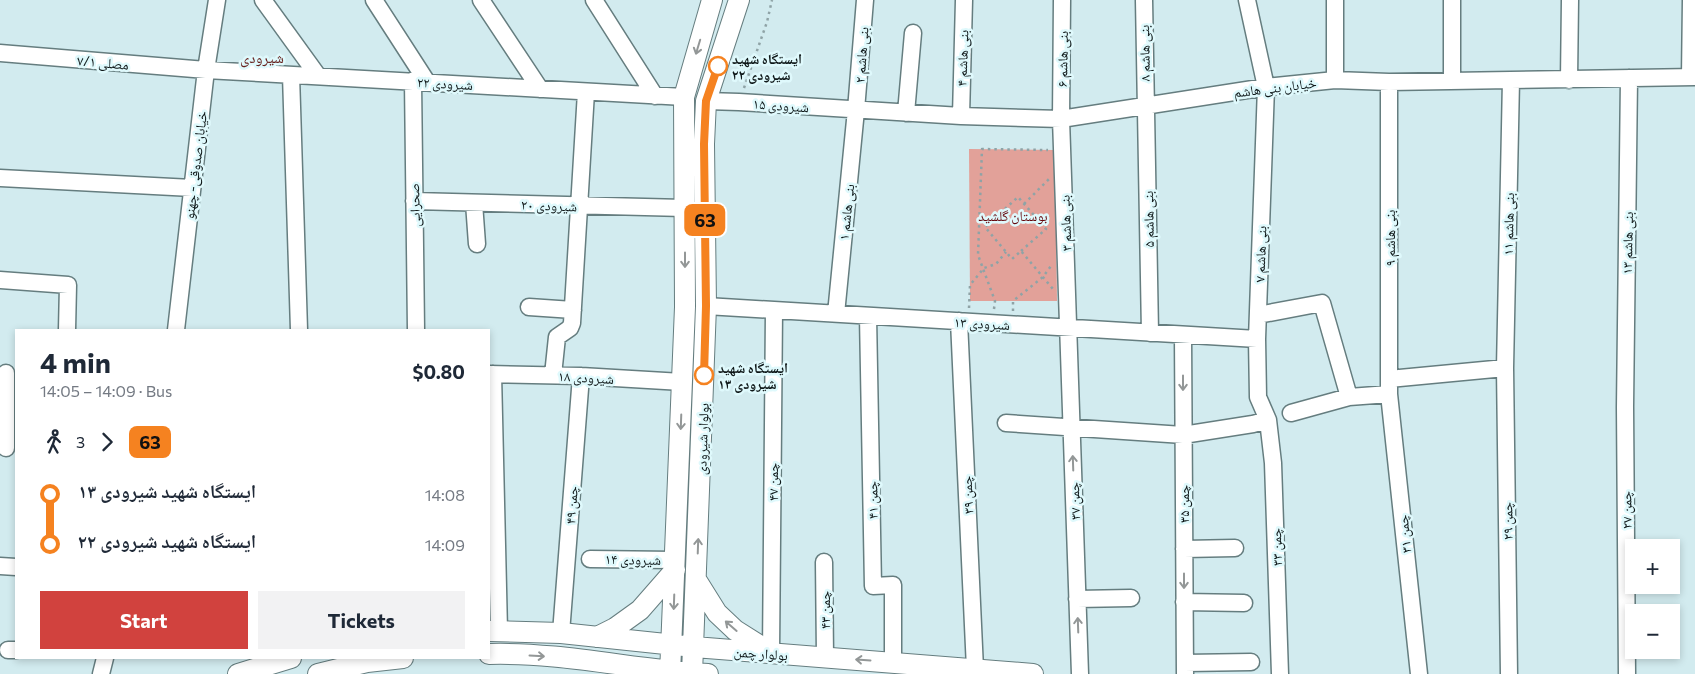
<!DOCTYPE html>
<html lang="en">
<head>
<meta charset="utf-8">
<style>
  :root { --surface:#fff; --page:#f2f2f3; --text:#1f2937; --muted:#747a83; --accent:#d1423e }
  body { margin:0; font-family:Commissioner,"Noto Naskh Arabic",sans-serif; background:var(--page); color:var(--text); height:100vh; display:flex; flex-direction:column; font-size:19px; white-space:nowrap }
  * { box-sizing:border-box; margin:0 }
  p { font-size:16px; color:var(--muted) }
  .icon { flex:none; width:28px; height:28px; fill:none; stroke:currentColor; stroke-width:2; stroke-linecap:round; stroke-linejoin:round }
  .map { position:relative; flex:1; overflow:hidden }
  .panel { position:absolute; left:15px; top:329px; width:475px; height:330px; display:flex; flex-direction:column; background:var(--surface); border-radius:0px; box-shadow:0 2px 8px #0003 }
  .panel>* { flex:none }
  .badge { padding:0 10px; border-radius:8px; font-size:18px; line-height:32px }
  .controls { position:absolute; left:1625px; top:539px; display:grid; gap:10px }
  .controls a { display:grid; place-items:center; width:55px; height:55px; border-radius:0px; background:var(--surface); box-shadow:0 2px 8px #0003; font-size:25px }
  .map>.badge { position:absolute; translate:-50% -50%; box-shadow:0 0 0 2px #fff }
  .legs { display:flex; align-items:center; gap:8px; height:55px; padding:0 25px; font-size:16px }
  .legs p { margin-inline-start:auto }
  .summary { display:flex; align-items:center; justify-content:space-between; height:85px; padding:0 25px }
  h1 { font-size:28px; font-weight:700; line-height:38px }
  .action { display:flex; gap:10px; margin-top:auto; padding:10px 25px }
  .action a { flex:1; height:58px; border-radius:0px; background:var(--accent); color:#fff; font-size:20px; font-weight:700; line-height:58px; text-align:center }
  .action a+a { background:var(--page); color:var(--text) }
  ul { padding:0 25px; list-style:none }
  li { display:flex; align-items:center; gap:18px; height:50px; font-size:19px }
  li i { display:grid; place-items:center; width:8px; height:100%; margin:0 6px; background:currentColor }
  li i::after { content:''; width:12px; height:12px; margin:-6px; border:4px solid; border-radius:50%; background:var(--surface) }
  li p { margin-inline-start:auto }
  li:first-child i { background:linear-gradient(#0000 50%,currentColor 0) }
  li:last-child i { background:linear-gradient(currentColor 50%,#0000 0) }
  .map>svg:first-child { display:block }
</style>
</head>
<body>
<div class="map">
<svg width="1695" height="674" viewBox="0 0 1695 674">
  <rect width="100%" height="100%" fill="#d2ebef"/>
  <path fill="#e2a199" d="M 969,149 L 1055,150 L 1057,301 L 970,301 Z"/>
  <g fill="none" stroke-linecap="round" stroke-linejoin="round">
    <defs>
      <path id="minor" d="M 263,0 L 318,76
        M 374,0 L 427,82
        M 481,0 L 540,89
        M 594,0 L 655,96
        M 1062,0 L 1061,119 L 1080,674
        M 1144,0 L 1150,333
        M 1247,0 L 1266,87 L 1257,339 L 1258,397 L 1268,420 L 1273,463 L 1280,674
        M 1335,0 L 1335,80
        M 0,53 L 206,70 L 684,97
        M 291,75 L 299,330
        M 1690,77 L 1691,0
        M 1452,80 L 1452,0
        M 1569,80 L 1570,0
        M 413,81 L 416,330
        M 1389,82 L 1389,394 L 1419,674
        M 706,101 L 739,102 L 961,116 L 1061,119 L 1266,87 L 1335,80 L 1389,82 L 1695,77
        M 906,113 L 913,33
        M 961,116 L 964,0
        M 0,178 L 192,188
        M 414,201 L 684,208
        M 474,203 L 477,244
        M 0,280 L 68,285 L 67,330
        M 706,306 L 1257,339
        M 529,307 L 573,310
        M 836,314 L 856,110 L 865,0
        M 1258,315 L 1322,303 L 1349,397
        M 868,316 L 873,586 L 893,585 L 893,663
        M 959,321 L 975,669
        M 176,330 L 206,70 L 217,0
        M 1183,335 L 1185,674
        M 6,373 L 6,448
        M 489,374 L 581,376 L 682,382
        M 493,374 L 499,631
        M 553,375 L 557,337 L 570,328 L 572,323 L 586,92
        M 1389,379 L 1505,368
        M 1291,413 L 1349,397 L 1389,394
        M 1006,423 L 1183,435 L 1253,424 L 1268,420
        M 1184,549 L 1235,548
        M 590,559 L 675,560
        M 824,562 L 825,657
        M 0,566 L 16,567
        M 1077,599 L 1131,598
        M 1184,602 L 1244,603
        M 561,633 L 581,376
        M 8,650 L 16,650
        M 771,653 L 774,310
        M 1185,663 L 1251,662
        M 101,674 L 105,658
        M 1509,674 L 1505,368 L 1511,80
        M 1627,674 L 1625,407 L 1629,78"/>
      <path id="major" d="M 697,581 L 717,613 L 735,630 L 770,652
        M 489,631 L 561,633 L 694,647 L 1033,674
        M 597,637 L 615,628 L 640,610 L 675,570
        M 489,654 C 563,652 635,670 708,674
        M 238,674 L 291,658
        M 318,674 L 367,662 L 403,658
        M 670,674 L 685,307 L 684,97 L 712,0
        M 692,674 L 706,306 L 704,144 L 706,101 L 739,0"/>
    </defs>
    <use href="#minor" stroke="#657d7f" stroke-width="19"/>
    <use href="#major" stroke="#657d7f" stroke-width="22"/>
    <path stroke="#8fa3a6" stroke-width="2.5" stroke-dasharray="2.5 4" stroke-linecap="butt" d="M 744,88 L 767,22 L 772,0
      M 1024,204 L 1050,178
      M 1021,251 L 1046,229 L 1018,197 L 985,227 L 1012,259 L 1021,251 L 1053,289
      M 969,308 L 970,285 L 984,268 L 996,264 L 1006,252
      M 994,309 L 995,301 L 978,255 L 982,149 L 1048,150
      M 1013,311 L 1013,301 L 1043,277 L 1051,266"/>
    <use href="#minor" stroke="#fff" stroke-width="16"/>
    <use href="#major" stroke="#fff" stroke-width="20"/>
  </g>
  <defs><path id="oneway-shaft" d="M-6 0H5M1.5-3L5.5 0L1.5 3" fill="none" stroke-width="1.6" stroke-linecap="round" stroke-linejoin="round" transform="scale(1.25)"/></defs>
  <g stroke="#939797">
    <use href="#oneway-shaft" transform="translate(698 47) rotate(107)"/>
    <use href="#oneway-shaft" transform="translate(685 260) rotate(90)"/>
    <use href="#oneway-shaft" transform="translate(1183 383) rotate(90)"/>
    <use href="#oneway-shaft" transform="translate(681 422) rotate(92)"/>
    <use href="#oneway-shaft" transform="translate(1073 463) rotate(-92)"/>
    <use href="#oneway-shaft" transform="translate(698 546) rotate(-88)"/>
    <use href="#oneway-shaft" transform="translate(1184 581) rotate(90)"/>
    <use href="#oneway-shaft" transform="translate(674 602) rotate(92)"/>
    <use href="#oneway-shaft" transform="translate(1078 625) rotate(-92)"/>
    <use href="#oneway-shaft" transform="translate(731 626) rotate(-139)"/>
    <use href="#oneway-shaft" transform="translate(537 656) rotate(3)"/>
    <use href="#oneway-shaft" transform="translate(863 660) rotate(-176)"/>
  </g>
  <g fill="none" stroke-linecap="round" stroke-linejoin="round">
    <defs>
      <path id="line-1" d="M 704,375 L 706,306 L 704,144 L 706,101 L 718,66"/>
    </defs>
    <use href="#line-1" stroke="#fff" stroke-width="11"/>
    <use href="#line-1" stroke="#f58220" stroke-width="8"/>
  </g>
  <g fill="#fff" stroke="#f58220" stroke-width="2.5">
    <circle cx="718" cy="66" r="9"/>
    <circle cx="704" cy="375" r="9"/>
  </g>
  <g text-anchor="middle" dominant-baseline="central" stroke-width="5" stroke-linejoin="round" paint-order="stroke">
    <g font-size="14" fill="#0e1718" stroke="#dff9fc">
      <text transform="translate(1144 53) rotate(-91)">بنی هاشم ۸</text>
      <text transform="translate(861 55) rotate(-86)">بنی هاشم ۲</text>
      <text transform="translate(962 58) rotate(-88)">بنی هاشم ۴</text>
      <text transform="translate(1062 59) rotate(-89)">بنی هاشم ۶</text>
      <text transform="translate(103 62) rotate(5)">مصلی ۷/۱</text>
      <text transform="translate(445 83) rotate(3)">شیرودی ۲۲</text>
      <text transform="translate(1275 87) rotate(-7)">خیابان بنی هاشم</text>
      <text transform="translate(781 105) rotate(4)">شیرودی ۱۵</text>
      <text transform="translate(195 165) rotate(-83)">خیابان صدوقی- چهنو</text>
      <text transform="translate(414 205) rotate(-91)">صحرایی</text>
      <text transform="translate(549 205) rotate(2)">شیرودی ۲۰</text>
      <text transform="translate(846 212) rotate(-84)">بنی هاشم ۱</text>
      <text transform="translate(1148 219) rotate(-91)">بنی هاشم ۵</text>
      <text transform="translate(1065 223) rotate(-92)">بنی هاشم ۳</text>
      <text transform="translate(1508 224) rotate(-89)">بنی هاشم ۱۱</text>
      <text transform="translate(1389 238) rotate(-90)">بنی هاشم ۹</text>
      <text transform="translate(1627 243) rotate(-89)">بنی هاشم ۱۳</text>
      <text transform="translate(1260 254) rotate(-88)">بنی هاشم ۷</text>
      <text transform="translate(982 323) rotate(3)">شیرودی ۱۳</text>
      <text transform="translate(586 377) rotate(3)">شیرودی ۱۸</text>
      <text transform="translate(702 439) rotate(-88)">بولوار شیرودی</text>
      <text transform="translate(772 482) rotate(-90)">چمن ۴۷</text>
      <text transform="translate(967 495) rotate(-93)">چمن ۳۹</text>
      <text transform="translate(872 500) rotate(-91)">چمن ۴۱</text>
      <text transform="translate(1074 501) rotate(-92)">چمن ۳۷</text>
      <text transform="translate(1183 504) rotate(-90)">چمن ۳۵</text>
      <text transform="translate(571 505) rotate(-86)">چمن ۴۹</text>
      <text transform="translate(1626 510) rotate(-91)">چمن ۲۷</text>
      <text transform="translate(1507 521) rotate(-91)">چمن ۲۹</text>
      <text transform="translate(1404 534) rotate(-96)">چمن ۳۱</text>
      <text transform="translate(1276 547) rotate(-92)">چمن ۳۳</text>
      <text transform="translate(633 559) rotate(1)">شیرودی ۱۴</text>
      <text transform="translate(824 610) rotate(-90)">چمن ۴۳</text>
      <text transform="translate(761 653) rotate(4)">بولوار چمن</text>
    </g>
    <g font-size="14" font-weight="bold" fill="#0e1718" stroke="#dff9fc" text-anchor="start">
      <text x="732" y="58">ایستگاه شهید<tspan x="732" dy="16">شیرودی ۲۲</tspan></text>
      <text x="718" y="367">ایستگاه شهید<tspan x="718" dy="16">شیرودی ۱۳</tspan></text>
    </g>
    <g font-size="14" fill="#64050a" stroke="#dff9fc">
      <text x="1013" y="215">بوستان گلشید</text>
    </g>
    <g font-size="15" fill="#68231f" stroke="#dff9fc">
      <text x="262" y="57">شیرودی</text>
    </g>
  </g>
</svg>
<div class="controls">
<a>+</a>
<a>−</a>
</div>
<b class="badge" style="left:705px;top:220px;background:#f58220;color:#111">63</b>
<section class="panel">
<div class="summary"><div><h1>4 min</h1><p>14:05 – 14:09 · Bus</p></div><b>$0.80</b></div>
<div class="legs"><svg class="icon" aria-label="walk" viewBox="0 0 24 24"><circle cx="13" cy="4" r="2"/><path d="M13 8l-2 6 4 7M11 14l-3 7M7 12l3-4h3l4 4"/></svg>3<svg class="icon" aria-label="forward" viewBox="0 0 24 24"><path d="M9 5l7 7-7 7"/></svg><b class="badge" style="background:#f58220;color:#111">63</b></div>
<ul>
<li><i style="color:#f58220"></i><b>ایستگاه شهید شیرودی ۱۳</b><p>14:08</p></li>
<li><i style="color:#f58220"></i><b>ایستگاه شهید شیرودی ۲۲</b><p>14:09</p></li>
</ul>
<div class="action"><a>Start</a><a>Tickets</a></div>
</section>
</div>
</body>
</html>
